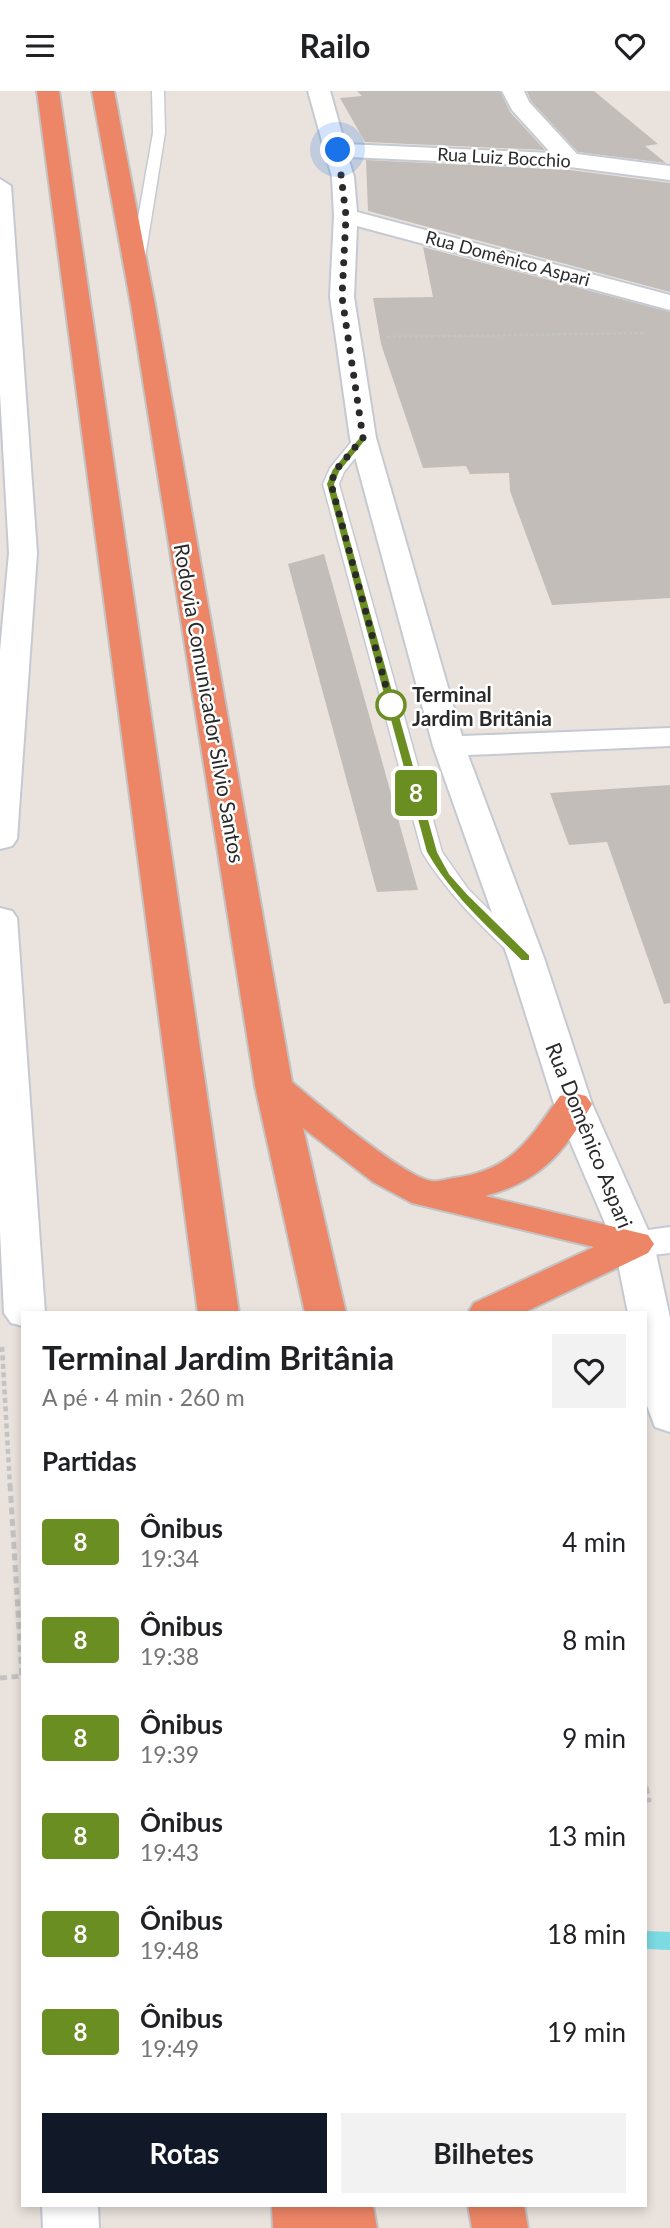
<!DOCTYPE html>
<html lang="pt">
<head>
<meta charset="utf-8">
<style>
  :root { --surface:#fff; --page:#f2f2f2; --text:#202124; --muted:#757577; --accent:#111827 }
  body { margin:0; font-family:Lato,sans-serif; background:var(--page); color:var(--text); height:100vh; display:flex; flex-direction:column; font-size:26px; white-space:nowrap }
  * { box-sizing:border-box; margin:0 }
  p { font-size:23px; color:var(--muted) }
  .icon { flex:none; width:38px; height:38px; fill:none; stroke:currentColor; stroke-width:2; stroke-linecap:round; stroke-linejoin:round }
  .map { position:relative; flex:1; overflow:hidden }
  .side { position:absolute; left:21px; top:1220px; width:626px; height:896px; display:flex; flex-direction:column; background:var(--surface); border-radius:0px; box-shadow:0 4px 10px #0003 }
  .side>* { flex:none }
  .badge { padding:0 14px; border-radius:5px; font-size:24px; line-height:46px }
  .you { position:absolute; width:35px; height:35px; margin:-18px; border:5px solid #fff; border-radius:50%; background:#1a73e8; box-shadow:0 0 0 10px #1a73e833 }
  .map>.badge { position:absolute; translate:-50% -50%; box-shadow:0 0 0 4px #fff }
  h2 { padding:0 21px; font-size:26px; line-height:63px }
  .round { display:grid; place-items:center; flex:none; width:74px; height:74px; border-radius:0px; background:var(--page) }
  .summary { display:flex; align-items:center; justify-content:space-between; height:119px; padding:0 21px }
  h1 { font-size:33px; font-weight:700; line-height:52px }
  .button { display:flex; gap:14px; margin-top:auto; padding:14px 21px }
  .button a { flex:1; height:80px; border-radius:0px; background:var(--accent); color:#fff; font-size:28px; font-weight:700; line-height:80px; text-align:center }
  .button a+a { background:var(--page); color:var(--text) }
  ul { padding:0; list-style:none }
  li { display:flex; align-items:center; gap:21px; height:98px; padding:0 21px }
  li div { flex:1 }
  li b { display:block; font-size:26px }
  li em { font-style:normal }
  li .badge { min-width:77px; font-weight:700; text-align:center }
  header { display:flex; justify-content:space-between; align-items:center; height:91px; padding:0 21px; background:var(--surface); font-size:32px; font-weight:700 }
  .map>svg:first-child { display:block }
</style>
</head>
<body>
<header><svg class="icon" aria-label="menu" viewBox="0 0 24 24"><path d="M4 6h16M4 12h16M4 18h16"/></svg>Railo<svg class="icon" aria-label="heart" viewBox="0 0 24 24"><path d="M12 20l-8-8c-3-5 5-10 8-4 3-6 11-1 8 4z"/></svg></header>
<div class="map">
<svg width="670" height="2137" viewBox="0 0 670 2137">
  <rect width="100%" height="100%" fill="#eae2dd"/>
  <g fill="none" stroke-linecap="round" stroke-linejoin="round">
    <path fill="#7bdae2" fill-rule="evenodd" d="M 646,1840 L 670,1841 L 670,1859 L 646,1858 Z"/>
  </g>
  <path fill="#c3bdb9" d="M 357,0 L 500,0 L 510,21 L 545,59 L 365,51 L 340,7 L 362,5 Z
    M 527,0 L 594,0 L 658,53 L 645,55 L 666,72 L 578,61 L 531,10 Z
    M 366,69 L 570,79 L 670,92 L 670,201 L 368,120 Z
    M 423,156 L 670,221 L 670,507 L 552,514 L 510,400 L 509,382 L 470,383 L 466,375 L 423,377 L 381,253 L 373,207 L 433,206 Z
    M 324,463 L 418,799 L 377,801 L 288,473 Z
    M 670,694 L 670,912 L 664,913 L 607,751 L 569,754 L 550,702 Z"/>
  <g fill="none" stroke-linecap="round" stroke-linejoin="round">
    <defs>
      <path id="service" d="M 152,0 L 164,0 L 165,42 L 144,173 L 137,177 L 130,173 L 153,42 Z
        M 363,342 L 371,347 L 344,381 L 339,393 L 442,761 L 468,798 L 528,858 L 531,862 L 528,866 L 514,866 C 480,834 447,802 422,761 L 323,393 L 330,377 L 357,344 Z"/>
      <path id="minor" d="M 308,0 L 330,0 L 345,53 L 551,62 L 512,19 L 502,0 L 524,0 L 529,11 L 577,63 L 670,75 L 670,89 L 570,76 L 348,66 L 354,86 L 357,121 L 670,204 L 670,219 L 357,135 L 354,206 L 376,347 L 462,645 L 670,637 L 670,655 L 468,664 L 544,867 L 592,1013 L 648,1139 L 670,1136 L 670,1162 L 634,1166 L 620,1162 L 614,1153 L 554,1013 L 508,867 L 433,655 L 350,347 L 330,206 L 334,125 L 332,86 Z"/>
      <path id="tertiary" d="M 634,1140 L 648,1144 L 654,1153 L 670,1227 L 670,1341 L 655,1336 L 646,1312 L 646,1222 L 628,1222 L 614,1153 L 620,1144 Z"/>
      <path id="secondary" d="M 0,88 L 11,95 L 37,462 L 17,748 L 12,755 L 0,758 L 0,560 L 9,462 L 0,302 Z
        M 0,817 L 12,820 L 17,827 L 45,1222 L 23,1222 L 23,1235 L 11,1232 L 4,1222 L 0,1140 Z
        M 42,2114 L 98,2114 L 99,2137 L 43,2137 Z"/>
      <path id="motorway" d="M 37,0 L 59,0 L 239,1222 L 198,1222 Z
        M 92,0 L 114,0 L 155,214 L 292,991 C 316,1011 406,1088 432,1090 C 438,1091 447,1088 454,1087 C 512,1079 529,1049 560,1005 L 573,1002 L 586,1005 L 592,1013 C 564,1062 541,1090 485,1105 L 648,1144 L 654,1153 L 648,1162 L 523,1222 L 468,1222 L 474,1212 L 594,1156 L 412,1112 L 373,1091 L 303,1037 L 346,1222 L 305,1222 L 255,995 L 131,214 Z
        M 272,2114 L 373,2114 L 377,2137 L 273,2137 Z
        M 468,2114 L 524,2114 L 528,2137 L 472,2137 Z"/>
    </defs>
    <use href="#service" stroke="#c5cad2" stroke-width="3"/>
    <use href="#minor" stroke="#c5cad2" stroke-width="4"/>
    <use href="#tertiary" stroke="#c5cad2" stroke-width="4"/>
    <use href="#secondary" stroke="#c5cad2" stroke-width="4"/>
    <use href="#motorway" stroke="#c3c3c3" stroke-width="4"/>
    <path stroke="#c3c3c3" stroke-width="2.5" stroke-dasharray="3.5 2" stroke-linecap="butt" d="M 387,246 L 645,242"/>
    <path stroke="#c3c3c3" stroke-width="4.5" stroke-dasharray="5 3.5" stroke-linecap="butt" d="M 2,1256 L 10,1395"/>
    <path stroke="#c3c3c3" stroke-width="5" stroke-dasharray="7 4.5" stroke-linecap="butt" d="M 0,1587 L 22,1585 L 10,1393
      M 646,1696 L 649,1709 L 646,1709"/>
    <use href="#service" fill="#fff" fill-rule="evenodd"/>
    <use href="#minor" fill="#fff" fill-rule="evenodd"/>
    <use href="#tertiary" fill="#fff" fill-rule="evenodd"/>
    <use href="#secondary" fill="#fff" fill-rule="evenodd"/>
    <use href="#motorway" fill="#ed8666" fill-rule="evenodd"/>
  </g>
  <path fill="#6b8e23" stroke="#fff" stroke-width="2" d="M 360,345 L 368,347 L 340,381 L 335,393 L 438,761 L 450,783 L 468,803 L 530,864 L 530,870 L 521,870 C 486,835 450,804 426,761 L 326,393 L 332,378 Z"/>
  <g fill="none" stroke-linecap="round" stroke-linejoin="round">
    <path stroke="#2a2a2a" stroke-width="7" stroke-dasharray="0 12.6" d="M 338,59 L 346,125 L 342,206 L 363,347 L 335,380 L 331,393 L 391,614"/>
  </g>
  <circle fill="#fff" stroke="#6b8e23" stroke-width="3.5" cx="391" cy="614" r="14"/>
  <g text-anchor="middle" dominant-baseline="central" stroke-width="5" stroke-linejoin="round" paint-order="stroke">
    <g font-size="18" fill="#2a2a2a" stroke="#fff">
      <text transform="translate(504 66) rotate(3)">Rua Luiz Bocchio</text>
      <text transform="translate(508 167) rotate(15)">Rua Domênico Aspari</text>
    </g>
    <g font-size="21" font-weight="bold" fill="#2a2a2a" stroke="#fff" text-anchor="start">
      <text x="412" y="602">Terminal<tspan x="412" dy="24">Jardim Britânia</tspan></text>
    </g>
    <g font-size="21" fill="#2a2a2a" stroke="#fff">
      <text transform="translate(210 612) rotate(80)">Rodovia Comunicador Silvio Santos</text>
      <text transform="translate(590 1044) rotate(68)">Rua Domênico Aspari</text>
    </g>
  </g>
</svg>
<div class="you" style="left:338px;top:59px"></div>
<b class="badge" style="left:416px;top:702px;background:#6b8e23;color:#fff">8</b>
<section class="side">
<div class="summary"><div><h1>Terminal Jardim Britânia</h1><p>A pé · 4 min · 260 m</p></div><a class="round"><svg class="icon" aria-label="heart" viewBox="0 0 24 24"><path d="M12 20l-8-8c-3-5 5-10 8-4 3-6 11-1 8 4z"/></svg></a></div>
<h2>Partidas</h2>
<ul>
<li><span class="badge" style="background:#6b8e23;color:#fff">8</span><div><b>Ônibus</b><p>19:34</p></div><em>4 min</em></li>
<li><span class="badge" style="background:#6b8e23;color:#fff">8</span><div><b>Ônibus</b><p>19:38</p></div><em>8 min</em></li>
<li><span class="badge" style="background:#6b8e23;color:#fff">8</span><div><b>Ônibus</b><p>19:39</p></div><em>9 min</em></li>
<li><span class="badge" style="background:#6b8e23;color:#fff">8</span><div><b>Ônibus</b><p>19:43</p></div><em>13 min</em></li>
<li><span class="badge" style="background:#6b8e23;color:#fff">8</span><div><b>Ônibus</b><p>19:48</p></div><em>18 min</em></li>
<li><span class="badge" style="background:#6b8e23;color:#fff">8</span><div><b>Ônibus</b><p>19:49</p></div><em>19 min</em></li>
</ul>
<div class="button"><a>Rotas</a><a>Bilhetes</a></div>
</section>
</div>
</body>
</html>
